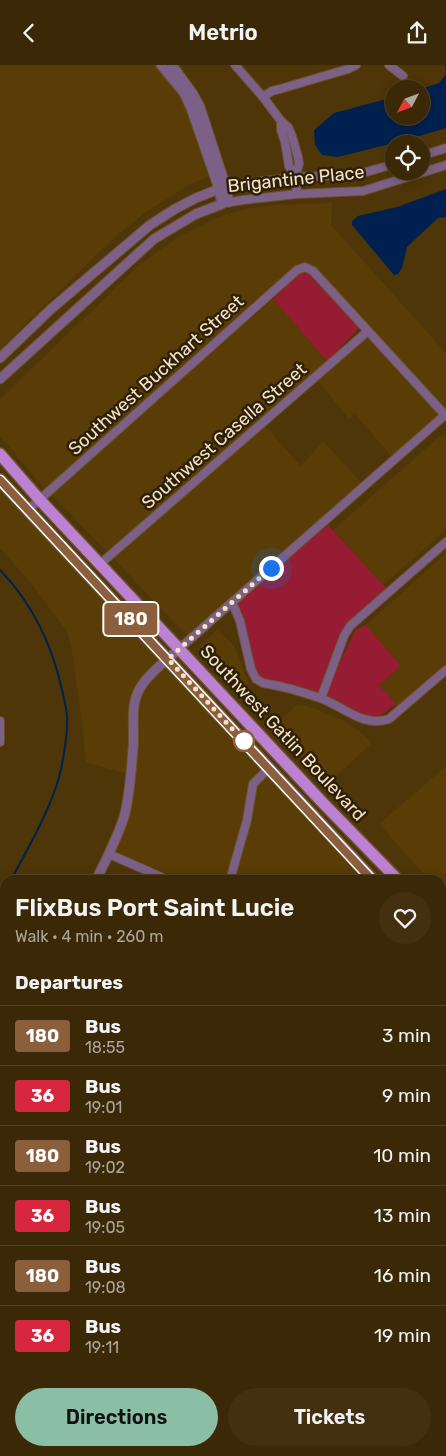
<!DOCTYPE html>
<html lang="en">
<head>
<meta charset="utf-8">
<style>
  :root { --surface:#3b2806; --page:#423010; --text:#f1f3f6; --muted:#aca69b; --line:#544428; --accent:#8abfa5 }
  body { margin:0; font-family:Rubik,sans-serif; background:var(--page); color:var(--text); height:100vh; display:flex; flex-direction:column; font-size:19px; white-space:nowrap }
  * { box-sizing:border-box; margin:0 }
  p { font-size:16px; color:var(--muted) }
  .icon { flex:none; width:28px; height:28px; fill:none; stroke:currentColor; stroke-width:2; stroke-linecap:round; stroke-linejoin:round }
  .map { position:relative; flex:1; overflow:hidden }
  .side { position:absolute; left:0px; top:810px; width:446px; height:581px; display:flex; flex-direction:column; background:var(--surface); border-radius:15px 15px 0 0; box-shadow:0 2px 12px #0003,0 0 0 1px var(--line) }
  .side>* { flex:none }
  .badge { padding:0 10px; border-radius:4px; font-size:18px; line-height:32px }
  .needle { width:32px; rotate:229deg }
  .buttons { position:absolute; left:385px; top:15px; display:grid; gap:10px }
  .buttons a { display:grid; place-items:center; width:45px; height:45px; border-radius:50%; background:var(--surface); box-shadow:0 2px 12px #0003,0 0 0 1px var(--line); font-size:25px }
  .you { position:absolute; width:25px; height:25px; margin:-12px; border:4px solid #fff; border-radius:50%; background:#1a73e8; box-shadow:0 0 0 8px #1a73e833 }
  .map>.badge { position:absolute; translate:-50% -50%; box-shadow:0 0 0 2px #fff }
  h2 { padding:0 15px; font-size:19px; line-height:45px }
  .round { display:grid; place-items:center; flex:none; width:52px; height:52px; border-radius:26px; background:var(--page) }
  .head { display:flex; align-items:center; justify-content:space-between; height:85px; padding:0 15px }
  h1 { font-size:24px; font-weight:600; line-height:38px }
  .cta { display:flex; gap:10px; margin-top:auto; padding:10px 15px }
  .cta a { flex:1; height:58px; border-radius:30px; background:var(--accent); color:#111; font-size:20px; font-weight:600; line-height:58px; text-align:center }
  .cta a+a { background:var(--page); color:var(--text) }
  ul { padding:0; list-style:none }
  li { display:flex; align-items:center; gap:15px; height:60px; padding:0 15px; border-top:1px solid var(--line) }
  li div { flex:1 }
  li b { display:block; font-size:19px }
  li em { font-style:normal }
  li .badge { min-width:55px; font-weight:700; text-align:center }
  header { display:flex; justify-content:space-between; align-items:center; height:65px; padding:0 15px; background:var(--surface); font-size:22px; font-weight:600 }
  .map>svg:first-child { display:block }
</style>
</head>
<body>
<header><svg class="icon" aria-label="back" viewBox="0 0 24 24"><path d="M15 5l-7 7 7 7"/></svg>Metrio<svg class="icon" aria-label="share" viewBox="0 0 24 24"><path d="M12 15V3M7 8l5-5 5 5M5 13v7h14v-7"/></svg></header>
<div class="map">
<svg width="446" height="1391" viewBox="0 0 446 1391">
  <rect width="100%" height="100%" fill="#4f3608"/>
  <path fill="#593c06" d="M 0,0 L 156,0 L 181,31 L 188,45 L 211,110 L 189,120 L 146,147 L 116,171 L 0,284 Z
    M 332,138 L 331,160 L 446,288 L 446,345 L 316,203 L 309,199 L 308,197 L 304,197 L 302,199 L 301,197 L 269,224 L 45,424 L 0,371 L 0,334 L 138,201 L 178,172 L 223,150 L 251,143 L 276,140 Z
    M 273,234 L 327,296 L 108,488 L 50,428 Z
    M 368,271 L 440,350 L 392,392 L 355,349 L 349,354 L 317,315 Z
    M 265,361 L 301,401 L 323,376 L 362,418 L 228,535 L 188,572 L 113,493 Z
    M 440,371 L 446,371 L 446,465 L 383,520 L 333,465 Z
    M 0,420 L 163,594 L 142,614 L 131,675 L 127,709 L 86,697 L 82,658 L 73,593 L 68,568 L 31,518 L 0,483 Z
    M 446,488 L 446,599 L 398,642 L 379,620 L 401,601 L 366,560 Z
    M 217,565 L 234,580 L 249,618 L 235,630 L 197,585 Z
    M 167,600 L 263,703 L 249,719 L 243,755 L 226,815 L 184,815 L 114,787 L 134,712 L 138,675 L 138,636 L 141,627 L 148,619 Z
    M 298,639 L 317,644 L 344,656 L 362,668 L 372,678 L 326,720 L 273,662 Z
    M 446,701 L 446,835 L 441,829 L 441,815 L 429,815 L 379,759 Z
    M 268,708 L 297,740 L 362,815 L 234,815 L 250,755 L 256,720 Z
    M 441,908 L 446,913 L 446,976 L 441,980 Z"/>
  <path fill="#951c32" d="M 305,206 L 311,209 L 359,263 L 327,296 L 273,234 L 299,208 Z
    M 328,460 L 387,524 L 347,559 L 340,570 L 319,628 L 264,615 C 250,605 249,572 244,556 C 242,550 239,543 237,537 Z
    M 366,560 L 401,601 L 379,620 L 396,639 L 376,654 L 361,650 L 327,631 L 327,623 L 356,564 Z
    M 30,1386 L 89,1386 L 95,1391 L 33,1391 Z"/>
  <path fill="#00214f" d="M 445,0 L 446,0 L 446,63 L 406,75 L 338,92 L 322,90 L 315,80 L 314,65 L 334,48 L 394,32 L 394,51 L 421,51 L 421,24 L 439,18 L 446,9 Z
    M 446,124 L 446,152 L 438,153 L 407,182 L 402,203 L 398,209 L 394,210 L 352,160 L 352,156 L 358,151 L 397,142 Z"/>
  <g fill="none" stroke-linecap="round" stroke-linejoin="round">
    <path stroke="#00214f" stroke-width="2" d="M 0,505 C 33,539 53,582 63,629 C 64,636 67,644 67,651 C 68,670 62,705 56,722 C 45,754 27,785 11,815
      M 0,835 L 5,826
      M 0,1114 L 5,1105
      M 0,1245 L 5,1251
      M 126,1386 L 131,1391"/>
    <defs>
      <path id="minor" d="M 235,0 L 263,32 L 281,56 L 288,62 L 292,71 L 298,92 L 299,99 L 295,112
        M 389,0 L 403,11
        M 263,32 L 272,26 L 280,24 L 348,4 L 356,0
        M 281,56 L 281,65 L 285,77 L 289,101 L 295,112 L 297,129
        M 421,91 L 446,83
        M 221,124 L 248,118 L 295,112 L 356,110 L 394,99
        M 225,138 L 243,135 L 297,129 L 363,126 L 446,100
        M 28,445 L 297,205 L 305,202 L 313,206 L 446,351
        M 100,499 L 368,266
        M 232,537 L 240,556 L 251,604 L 256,614 L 263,618 C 281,621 303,627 320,633 C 343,641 363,663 389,654 L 446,605
        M 180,583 L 445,350
        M 321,633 L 344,571 L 350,561 L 446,477
        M 0,656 L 0,677
        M 109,789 L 168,815
        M 230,815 L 247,755 L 253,719 L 269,703
        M 441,985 L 446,981
        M 441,1158 L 446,1163
        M 441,1308 L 446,1313
        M 0,1336 L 5,1350
        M 0,1361 L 5,1351
        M 335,1386 L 336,1391
        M 198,1391 L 203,1386"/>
      <path id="tertiary" d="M 172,0 L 193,29 L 200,42 L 223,113 L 229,137
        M 0,293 L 51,244 L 150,160 L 175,144 L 196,133 L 219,124
        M 0,314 L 154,174 L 196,149 L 222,139 L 219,124 L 191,43 L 184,28 L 161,0
        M 96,815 C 106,795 117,774 124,752 C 130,731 131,706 133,684 C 135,666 130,644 138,627 C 145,611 167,595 180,583
        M 0,986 L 5,977"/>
      <path id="primary" d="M 0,389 L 39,434 L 323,738 L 398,815
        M 0,415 L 373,815
        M 441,860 L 446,865
        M 441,890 L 446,895"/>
    </defs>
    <use href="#minor" stroke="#6a5227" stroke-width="10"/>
    <use href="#tertiary" stroke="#6a5227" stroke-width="11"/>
    <use href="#primary" stroke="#6a5227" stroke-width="14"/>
    <use href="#minor" stroke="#7d6088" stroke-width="8"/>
    <use href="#tertiary" stroke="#7d6088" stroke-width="9"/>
    <use href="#primary" stroke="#bd81d3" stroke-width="11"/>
  </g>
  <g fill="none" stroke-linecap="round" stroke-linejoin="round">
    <defs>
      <path id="line" d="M 0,415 L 372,815"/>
    </defs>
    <use href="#line" stroke="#fff" stroke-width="11"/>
    <use href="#line" stroke="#8b5e3c" stroke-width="8"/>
    <path stroke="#f6e3c7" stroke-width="5" stroke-dasharray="0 9" d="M 244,676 L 247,680 L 168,594 L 271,503"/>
  </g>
  <circle fill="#fff" stroke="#8b5e3c" stroke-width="2.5" cx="244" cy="676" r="10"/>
  <g text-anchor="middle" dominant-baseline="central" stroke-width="5" stroke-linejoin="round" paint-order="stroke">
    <g font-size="18" fill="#f6e3c7" stroke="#2e1f08">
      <text transform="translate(296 114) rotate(-6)">Brigantine Place</text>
      <text transform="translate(156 310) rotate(-42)">Southwest Buckhart Street</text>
      <text transform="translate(224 371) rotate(-41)">Southwest Casella Street</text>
      <text transform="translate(283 668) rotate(47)">Southwest Gatlin Boulevard</text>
    </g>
  </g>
</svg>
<div class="buttons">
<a><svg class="needle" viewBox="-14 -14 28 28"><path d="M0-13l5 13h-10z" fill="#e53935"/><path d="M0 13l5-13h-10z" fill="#aca69b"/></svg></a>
<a><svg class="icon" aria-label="locate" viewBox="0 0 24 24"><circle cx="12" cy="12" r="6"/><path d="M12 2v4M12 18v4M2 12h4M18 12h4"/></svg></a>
</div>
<div class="you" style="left:271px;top:503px"></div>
<b class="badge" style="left:131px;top:554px;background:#8b5e3c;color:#fff">180</b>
<section class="side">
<div class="head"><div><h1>FlixBus Port Saint Lucie</h1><p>Walk · 4 min · 260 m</p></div><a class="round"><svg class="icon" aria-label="heart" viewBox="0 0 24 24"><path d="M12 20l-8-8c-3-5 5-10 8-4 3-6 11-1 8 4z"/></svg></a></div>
<h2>Departures</h2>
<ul>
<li><span class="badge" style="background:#8b5e3c;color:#fff">180</span><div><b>Bus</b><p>18:55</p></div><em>3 min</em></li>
<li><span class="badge" style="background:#d7263d;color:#fff">36</span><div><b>Bus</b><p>19:01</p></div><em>9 min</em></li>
<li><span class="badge" style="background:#8b5e3c;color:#fff">180</span><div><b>Bus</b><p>19:02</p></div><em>10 min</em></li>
<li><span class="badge" style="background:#d7263d;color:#fff">36</span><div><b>Bus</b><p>19:05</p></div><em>13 min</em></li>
<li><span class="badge" style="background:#8b5e3c;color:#fff">180</span><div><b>Bus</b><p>19:08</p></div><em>16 min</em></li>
<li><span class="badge" style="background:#d7263d;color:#fff">36</span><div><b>Bus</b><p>19:11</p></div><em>19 min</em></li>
</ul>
<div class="cta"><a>Directions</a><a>Tickets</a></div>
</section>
</div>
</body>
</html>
